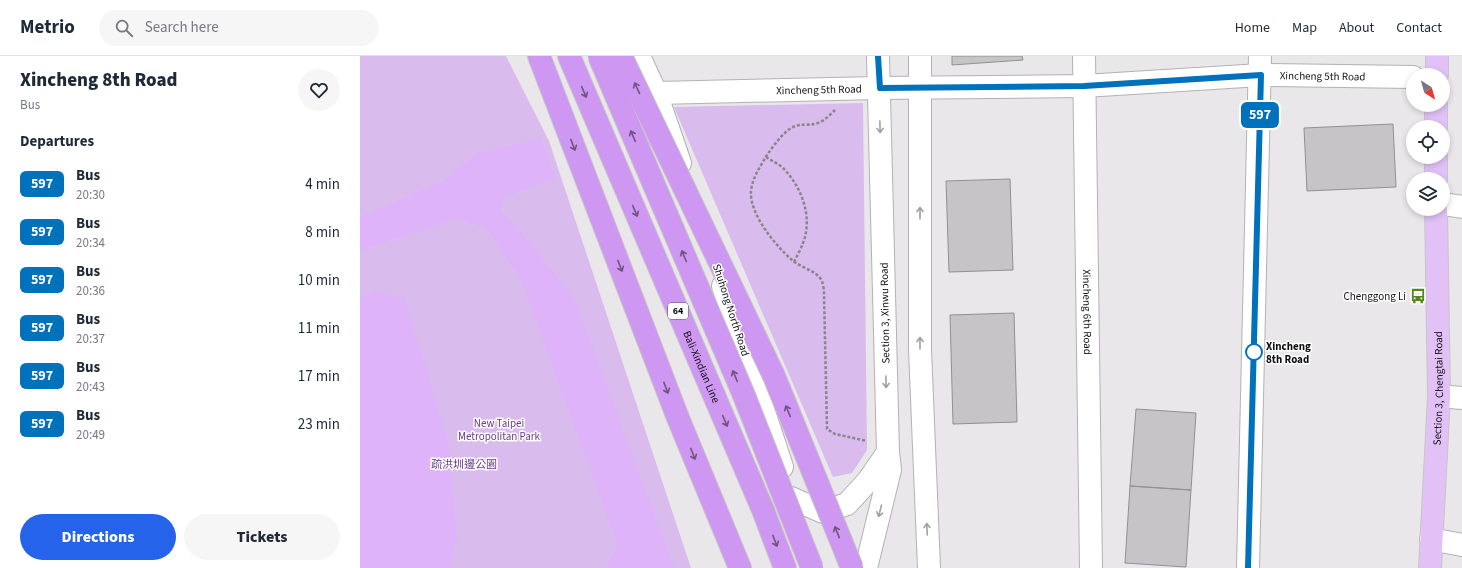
<!DOCTYPE html>
<html lang="en">
<head>
<meta charset="utf-8">
<style>
  :root { --surface:#fff; --page:#f6f6f7; --text:#1f2937; --muted:#747a83; --line:#e0e1e3; --accent:#2563eb }
  body { margin:0; font-family:"Source Sans 3","Noto Sans TC",sans-serif; background:var(--page); color:var(--text); height:100vh; display:flex; flex-direction:column; font-size:15px; white-space:nowrap }
  * { box-sizing:border-box; margin:0 }
  p { font-size:13px; color:var(--muted) }
  .icon { flex:none; width:22px; height:22px; fill:none; stroke:currentColor; stroke-width:2; stroke-linecap:round; stroke-linejoin:round }
  .map { position:relative; flex:1; overflow:hidden }
  .sheet { display:flex; flex-direction:column; background:var(--surface); width:360px }
  .sheet>* { flex:none }
  .badge { padding:0 8px; border-radius:6px; font-size:14px; line-height:26px }
  .needle { width:26px; rotate:143deg }
  .tools { position:absolute; left:1046px; top:12px; display:grid; gap:8px }
  .tools a { display:grid; place-items:center; width:44px; height:44px; border-radius:50%; background:var(--surface); box-shadow:0 2px 6px #0003; font-size:20px }
  .map>.badge { position:absolute; translate:-50% -50%; box-shadow:0 0 0 2px #fff }
  h2 { padding:0 20px; font-size:15px; line-height:36px }
  .round { display:grid; place-items:center; flex:none; width:42px; height:42px; border-radius:21px; background:var(--page) }
  .overview { display:flex; align-items:center; justify-content:space-between; height:68px; padding:0 20px }
  h1 { font-size:19px; font-weight:800; line-height:30px }
  .cta { display:flex; gap:8px; margin-top:auto; padding:8px 20px }
  .cta a { flex:1; height:46px; border-radius:24px; background:var(--accent); color:#fff; font-size:16px; font-weight:800; line-height:46px; text-align:center }
  .cta a+a { background:var(--page); color:var(--text) }
  ul { padding:0; list-style:none }
  li { display:flex; align-items:center; gap:12px; height:48px; padding:0 20px }
  li div { flex:1 }
  li b { display:block; font-size:15px }
  li em { font-style:normal }
  li .badge { min-width:44px; font-weight:700; text-align:center }
  header { display:flex; align-items:center; gap:24px; box-sizing:border-box; height:56px; padding:0 20px; background:var(--surface); border-bottom:1px solid var(--line) }
  header strong { font-size:19px }
  nav { display:flex; gap:22px; margin-inline-start:auto; font-size:14px }
  .search { width:280px; height:36px; background:var(--page); display:flex; align-items:center; gap:10px; box-sizing:border-box; padding:0 14px; border-radius:22px; color:var(--muted); font-size:15px }
  main { display:flex; flex:1; min-height:0 }
  .map>svg:first-child { display:block }
</style>
</head>
<body>
<header>
<strong>Metrio</strong>
<div class="search"><svg class="icon" aria-label="search" viewBox="0 0 24 24"><circle cx="10" cy="10" r="6"/><path d="M15 15l6 6"/></svg>Search here</div>
<nav><a>Home</a><a>Map</a><a>About</a><a>Contact</a></nav>
</header>
<main>
<section class="sheet">
<div class="overview"><div><h1>Xincheng 8th Road</h1><p>Bus</p></div><a class="round"><svg class="icon" aria-label="heart" viewBox="0 0 24 24"><path d="M12 20l-8-8c-3-5 5-10 8-4 3-6 11-1 8 4z"/></svg></a></div>
<h2>Departures</h2>
<ul>
<li><span class="badge" style="background:#0072bc;color:#fff">597</span><div><b>Bus</b><p>20:30</p></div><em>4 min</em></li>
<li><span class="badge" style="background:#0072bc;color:#fff">597</span><div><b>Bus</b><p>20:34</p></div><em>8 min</em></li>
<li><span class="badge" style="background:#0072bc;color:#fff">597</span><div><b>Bus</b><p>20:36</p></div><em>10 min</em></li>
<li><span class="badge" style="background:#0072bc;color:#fff">597</span><div><b>Bus</b><p>20:37</p></div><em>11 min</em></li>
<li><span class="badge" style="background:#0072bc;color:#fff">597</span><div><b>Bus</b><p>20:43</p></div><em>17 min</em></li>
<li><span class="badge" style="background:#0072bc;color:#fff">597</span><div><b>Bus</b><p>20:49</p></div><em>23 min</em></li>
</ul>
<div class="cta"><a>Directions</a><a>Tickets</a></div>
</section>
<div class="map">
<svg width="1102" height="512" viewBox="0 0 1102 512">
  <rect width="100%" height="100%" fill="#e9e7ea"/>
  <path fill="#d9bbed" d="M 0,0 L 146,0 L 189,85 L 331,512 L 0,512 Z
    M 503,47 L 507,394 L 492,417 L 473,421 L 314,51 Z"/>
  <path fill="#deb3fa" d="M 181,83 L 196,122 L 144,141 L 141,155 L 167,184 L 215,244 L 314,512 L 246,512 L 258,489 L 160,221 L 127,173 L 99,162 L 0,194 L 0,161 L 84,125 L 118,97 Z
    M 14,235 L 45,243 L 88,387 L 97,483 L 89,512 L 0,512 L 0,243 Z"/>
  <path fill="#c6c4c7" stroke="#918f93" d="M 592,0 L 662,0 L 663,4 L 592,9 Z
    M 1033,68 L 1036,131 L 947,135 L 944,72 Z
    M 650,123 L 653,214 L 589,216 L 586,125 Z
    M 654,257 L 657,366 L 593,368 L 590,259 Z
    M 776,353 L 836,357 L 831,434 L 770,430 Z
    M 770,430 L 831,434 L 826,511 L 765,507 Z"/>
  <g fill="none" stroke-linecap="round" stroke-linejoin="round">
    <defs>
      <g id="minor">
        <path d="M 279,0 L 296,37 L 320,107"/>
        <path d="M 560,0 L 560,294 L 569,512"/>
        <path id="s1" d="M 724,0 L 731,512"/>
        <path id="s2" d="M 296,37 L 519,32 L 724,30 L 901,19 L 1053,21"/>
        <path d="M 1083,148 L 1102,151"/>
        <path d="M 363,230 L 422,411"/>
        <path d="M 1079,340 L 1102,342"/>
        <path d="M 431,442 L 463,456 L 487,448 L 508,425 L 528,396"/>
        <path d="M 1071,483 L 1102,489"/>
        <path d="M 506,512 L 530,414 L 528,396 L 518,0"/>
        <path d="M 888,512 L 900,0"/>
      </g>
      <g id="major">
        <path d="M 1077,19 L 1077,0"/>
        <path d="M 1076,71 L 1076,49"/>
        <path d="M 1076,123 L 1076,101"/>
        <path id="s3" d="M 1070,512 L 1079,340 L 1076,153"/>
      </g>
      <g id="highway">
        <path d="M 179,0 L 318,362 L 380,512"/>
        <path id="s4" d="M 209,0 L 403,454 L 425,512"/>
      </g>
    </defs>
    <use href="#minor" stroke="#b3b1b4" stroke-width="24"/>
    <use href="#major" stroke="#c6c6c6" stroke-width="24"/>
    <use href="#highway" stroke="#c6c6c6" stroke-width="24"/>
    <path stroke="#878688" stroke-width="2.5" stroke-dasharray="3 2" stroke-linecap="butt" d="M 475,54 C 471,58 464,65 458,67 C 446,71 439,65 427,75 C 418,83 410,94 404,104 C 398,114 392,124 391,135 C 389,158 416,190 432,204 C 441,212 456,214 462,225 C 463,228 464,234 464,237 L 467,373 L 475,378 L 507,385
      M 406,101 C 412,105 419,108 424,113 C 442,132 453,161 443,187 C 441,193 437,200 434,206"/>
    <use href="#minor" stroke="#fff" stroke-width="22"/>
    <use href="#major" stroke="#e2c1f7" stroke-width="22"/>
    <use href="#highway" stroke="#ce97f2" stroke-width="22"/>
    <defs>
      <path id="highway-bridge" d="M 239,0 L 383,337 L 452,512
        M 261,0 L 414,320 L 492,512"/>
    </defs>
    <use href="#highway-bridge" stroke="#c6c6c6" stroke-width="24" stroke-linecap="butt"/>
    <use href="#highway-bridge" stroke="#ce97f2" stroke-width="22"/>
  </g>
  <defs><path id="oneway-shaft" d="M-6 0H5M1.5-3L5.5 0L1.5 3" fill="none" stroke-width="1.6" stroke-linecap="round" stroke-linejoin="round"/></defs>
  <g stroke="#705482">
    <use href="#oneway-shaft" transform="translate(277 32) rotate(-115)"/>
    <use href="#oneway-shaft" transform="translate(224 36) rotate(67)"/>
    <use href="#oneway-shaft" transform="translate(273 80) rotate(-113)"/>
    <use href="#oneway-shaft" transform="translate(213 89) rotate(69)"/>
    <use href="#oneway-shaft" transform="translate(275 155) rotate(67)"/>
    <use href="#oneway-shaft" transform="translate(324 200) rotate(-113)"/>
    <use href="#oneway-shaft" transform="translate(260 210) rotate(69)"/>
    <use href="#oneway-shaft" transform="translate(375 320) rotate(-113)"/>
    <use href="#oneway-shaft" transform="translate(306 332) rotate(69)"/>
    <use href="#oneway-shaft" transform="translate(428 355) rotate(-112)"/>
    <use href="#oneway-shaft" transform="translate(365 365) rotate(67)"/>
    <use href="#oneway-shaft" transform="translate(333 398) rotate(68)"/>
    <use href="#oneway-shaft" transform="translate(477 476) rotate(-112)"/>
    <use href="#oneway-shaft" transform="translate(415 485) rotate(69)"/>
  </g>
  <g stroke="#a0a0a0">
    <use href="#oneway-shaft" transform="translate(520 71) rotate(89)"/>
    <use href="#oneway-shaft" transform="translate(560 157) rotate(-90)"/>
    <use href="#oneway-shaft" transform="translate(560 287) rotate(-90)"/>
    <use href="#oneway-shaft" transform="translate(526 326) rotate(89)"/>
    <use href="#oneway-shaft" transform="translate(520 455) rotate(104)"/>
    <use href="#oneway-shaft" transform="translate(567 473) rotate(-92)"/>
  </g>
  <g fill="none" stroke-linecap="round" stroke-linejoin="round">
    <defs>
      <path id="line" d="M 518,0 L 520,32 L 724,30 L 901,19 L 888,512"/>
    </defs>
    <use href="#line" stroke="#fff" stroke-width="9"/>
    <use href="#line" stroke="#0072bc" stroke-width="6"/>
  </g>
  <defs>
    <symbol id="bus-bare" viewBox="-9 -9 18 18"><path d="M-5-6H5V4H4V6H2V4H-2V6H-4V4H-5ZM-3.5-4V0h7V-4ZM-3.5 1.2v1.5H-2V1.2ZM2 1.2v1.5H3.5V1.2Z" fill="#568619" stroke="#fff" stroke-width="2.5" paint-order="stroke"/></symbol>
  </defs>
  <g fill-rule="evenodd">
    <use href="#bus-bare" x="1047" y="229" width="22" height="22"/>
  </g>
  <circle fill="#fff" stroke="#0072bc" stroke-width="2" cx="894" cy="296" r="8"/>
  <g text-anchor="middle" dominant-baseline="central" stroke-width="3" stroke-linejoin="round" paint-order="stroke">
    <rect fill="#fff" stroke="#595859" stroke-width="1" x="308" y="247" width="20" height="16" rx="3"/>
    <g font-size="10" font-weight="bold" fill="#121112">
      <text x="318" y="255">64</text>
    </g>
    <g font-size="11" fill="#121112" stroke="#fff">
      <text stroke="none"><textPath href="#s2" startOffset="667">Xincheng 5th Road</textPath></text>
      <text stroke="none"><textPath href="#s2" startOffset="163">Xincheng 5th Road</textPath></text>
      <text transform="translate(371 254) rotate(72)">Shuhong North Road</text>
      <text stroke="none"><textPath href="#s1" startOffset="256">Xincheng 6th Road</textPath></text>
      <text transform="translate(525 257) rotate(-91)">Section 3, Xinwu Road</text>
      <text stroke="none"><textPath href="#s4" startOffset="338">Bali-Xindian Line</textPath></text>
      <text stroke="none"><textPath href="#s3" startOffset="180">Section 3, Chengtai Road</textPath></text>
    </g>
    <g font-size="11" fill="#121112" stroke="#fff" text-anchor="end">
      <text x="1046" y="240">Chenggong Li</text>
    </g>
    <g font-size="11" font-weight="bold" fill="#121112" stroke="#fff" text-anchor="start">
      <text x="906" y="290">Xincheng<tspan x="906" dy="13">8th Road</tspan></text>
    </g>
    <g font-size="11" fill="#6d398b" stroke="#fff">
      <text x="139" y="367">New Taipei<tspan x="139" dy="13">Metropolitan Park</tspan></text>
      <text x="104" y="408">疏洪圳邊公園</text>
    </g>
  </g>
</svg>
<div class="tools">
<a><svg class="needle" viewBox="-14 -14 28 28"><path d="M0-13l5 13h-10z" fill="#e53935"/><path d="M0 13l5-13h-10z" fill="#747a83"/></svg></a>
<a><svg class="icon" aria-label="locate" viewBox="0 0 24 24"><circle cx="12" cy="12" r="6"/><path d="M12 2v4M12 18v4M2 12h4M18 12h4"/></svg></a>
<a><svg class="icon" aria-label="layers" viewBox="0 0 24 24"><path d="M12 4l9 5-9 5-9-5zM3 14l9 5 9-5"/></svg></a>
</div>
<b class="badge" style="left:900px;top:59px;background:#0072bc;color:#fff">597</b>
</div>
</main>
</body>
</html>
